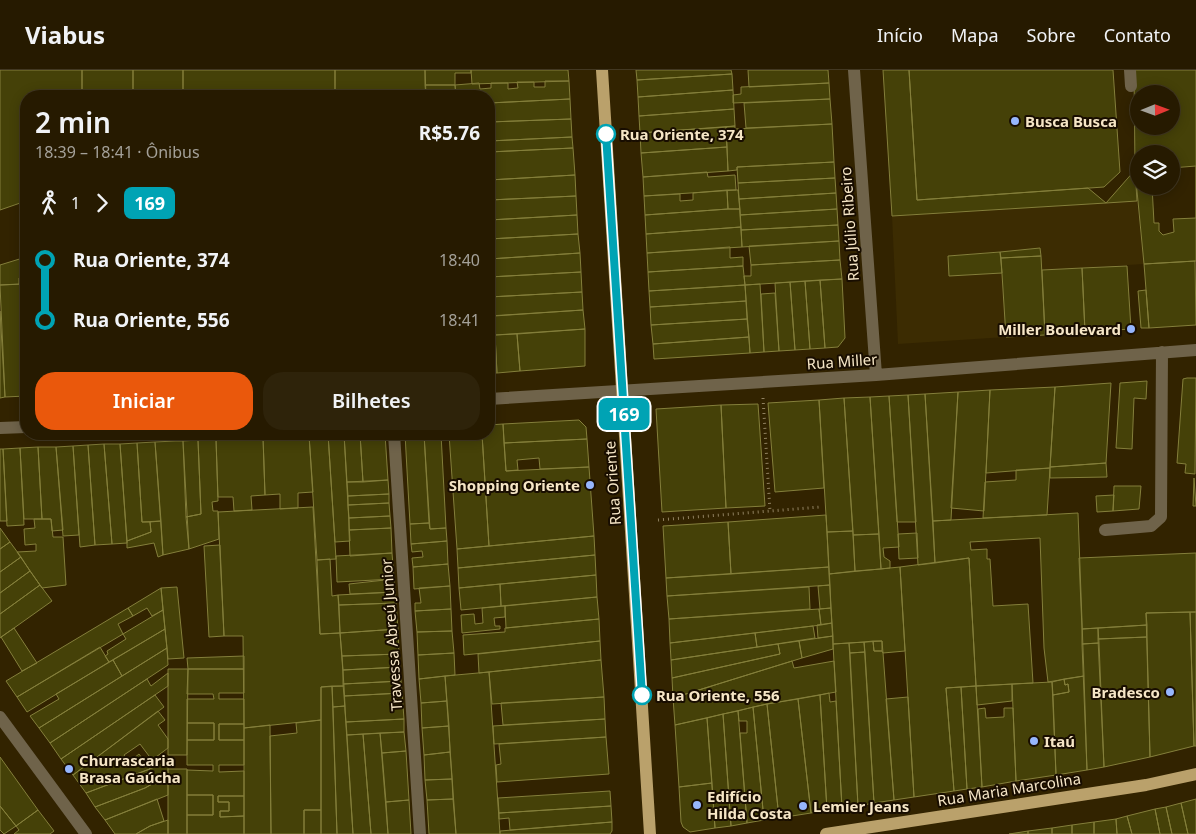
<!DOCTYPE html>
<html lang="pt">
<head>
<meta charset="utf-8">
<style>
  :root { --surface:#261a00; --page:#2e230a; --text:#f1f3f6; --muted:#a4a199; --line:#423822; --accent:#ea580c }
  body { margin:0; font-family:"Noto Sans",sans-serif; background:var(--page); color:var(--text); height:100vh; display:flex; flex-direction:column; font-size:19px; white-space:nowrap }
  * { box-sizing:border-box; margin:0 }
  p { font-size:16px; color:var(--muted) }
  .icon { flex:none; width:28px; height:28px; fill:none; stroke:currentColor; stroke-width:2; stroke-linecap:round; stroke-linejoin:round }
  .map { position:relative; flex:1; overflow:hidden }
  .details { position:absolute; left:20px; top:20px; width:475px; height:350px; display:flex; flex-direction:column; background:var(--surface); border-radius:20px; box-shadow:0 2px 12px #0003,0 0 0 1px var(--line) }
  .details>* { flex:none }
  .badge { padding:0 10px; border-radius:8px; font-size:18px; line-height:32px }
  .needle { width:32px; rotate:89deg }
  .buttons { position:absolute; left:1130px; top:15px; display:grid; gap:10px }
  .buttons a { display:grid; place-items:center; width:50px; height:50px; border-radius:50%; background:var(--surface); box-shadow:0 2px 12px #0003,0 0 0 1px var(--line); font-size:25px }
  .map>.badge { position:absolute; translate:-50% -50%; box-shadow:0 0 0 2px #fff }
  .legs { display:flex; align-items:center; gap:8px; height:55px; padding:0 15px; font-size:16px }
  .legs p { margin-inline-start:auto }
  .summary { display:flex; align-items:center; justify-content:space-between; height:85px; padding:0 15px }
  h1 { font-size:28px; font-weight:600; line-height:38px }
  .action { display:flex; gap:10px; margin-top:auto; padding:10px 15px }
  .action a { flex:1; height:58px; border-radius:20px; background:var(--accent); color:#fff; font-size:20px; font-weight:600; line-height:58px; text-align:center }
  .action a+a { background:var(--page); color:var(--text) }
  ul { padding:0 15px; list-style:none }
  li { display:flex; align-items:center; gap:18px; height:60px; font-size:19px }
  li i { display:grid; place-items:center; width:8px; height:100%; margin:0 6px; background:currentColor }
  li i::after { content:''; width:12px; height:12px; margin:-6px; border:4px solid; border-radius:50%; background:var(--surface) }
  li p { margin-inline-start:auto }
  li:first-child i { background:linear-gradient(#0000 50%,currentColor 0) }
  li:last-child i { background:linear-gradient(currentColor 50%,#0000 0) }
  header { display:flex; align-items:center; gap:30px; box-sizing:border-box; height:70px; padding:0 25px; background:var(--surface); border-bottom:1px solid var(--line) }
  header strong { font-size:24px }
  nav { display:flex; gap:28px; margin-inline-start:auto; font-size:18px }
  .map>svg:first-child { display:block }
</style>
</head>
<body>
<header>
<strong>Viabus</strong>
<nav><a>Início</a><a>Mapa</a><a>Sobre</a><a>Contato</a></nav>
</header>
<div class="map">
<svg width="1196" height="764" viewBox="0 0 1196 764">
  <rect width="100%" height="100%" fill="#322300"/>
  <path fill="#3c2c02" d="M 1137,131 L 1144,194 L 1042,200 L 1040,178 L 948,186 L 949,206 L 1002,203 L 1006,267 L 898,274 L 892,146 Z"/>
  <path fill="#454108" stroke="#847f3b" fill-rule="evenodd" d="M 0,0 L 82,0 L 82,26 L 26,26 L 26,131 L 0,140 Z
    M 82,0 L 133,0 L 133,26 L 82,26 Z
    M 133,0 L 183,0 L 183,26 L 133,26 Z
    M 183,0 L 335,0 L 335,26 L 183,26 Z
    M 335,0 L 425,0 L 426,26 L 335,26 Z
    M 425,0 L 471,0 L 471,3 L 455,3 L 455,15 L 425,15 Z
    M 471,0 L 568,0 L 569,11 L 472,14 Z
    M 636,0 L 731,0 L 732,4 L 637,10 Z
    M 748,0 L 828,0 L 829,13 L 749,17 Z
    M 883,0 L 909,0 L 917,130 L 1088,118 L 1106,133 L 892,146 Z
    M 909,0 L 1113,0 L 1120,102 L 1104,117 L 917,130 Z
    M 1134,0 L 1196,0 L 1196,191 L 1144,194 L 1135,100 ZM 1139,24 L 1171,24 L 1171,56 L 1139,56 ZM 1139,84 L 1171,84 L 1171,116 L 1139,116 Z
    M 732,4 L 733,20 L 638,27 L 637,10 Z
    M 545,11 L 569,11 L 570,29 L 489,33 L 489,26 L 456,26 L 455,15 L 479,13 L 480,19 L 491,18 L 491,13 L 508,13 L 508,19 L 518,18 L 517,12 L 534,12 L 534,17 L 545,17 Z
    M 829,13 L 830,29 L 733,33 L 733,25 L 741,24 L 741,17 Z
    M 425,15 L 455,15 L 456,26 L 426,26 Z
    M 733,20 L 734,39 L 639,46 L 638,27 Z
    M 570,29 L 571,49 L 489,52 L 489,33 Z
    M 830,29 L 832,54 L 746,58 L 744,33 Z
    M 734,39 L 735,56 L 640,63 L 639,46 Z
    M 571,49 L 572,67 L 489,71 L 489,52 Z
    M 832,54 L 834,92 L 737,97 L 737,100 L 728,101 L 726,57 L 735,56 L 735,59 Z
    M 726,57 L 727,77 L 641,83 L 640,63 Z
    M 572,67 L 573,78 L 489,82 L 489,71 Z
    M 727,77 L 728,101 L 643,107 L 641,83 Z
    M 573,78 L 575,105 L 489,110 L 489,82 Z
    M 834,92 L 835,108 L 738,113 L 737,97 Z
    M 1196,96 L 1196,148 L 1173,149 L 1174,162 L 1163,165 L 1159,161 L 1159,153 L 1154,153 L 1152,116 L 1171,116 L 1171,98 Z
    M 1135,100 L 1137,131 L 1106,133 Z
    M 707,102 L 708,107 L 735,105 L 736,120 L 644,126 L 643,107 Z
    M 575,105 L 576,126 L 489,130 L 489,110 Z
    M 835,108 L 836,123 L 739,129 L 738,113 Z
    M 727,120 L 738,120 L 740,139 L 728,139 Z
    M 727,120 L 728,139 L 645,145 L 644,126 L 680,124 L 680,131 L 693,130 L 693,123 Z
    M 836,123 L 837,139 L 740,145 L 739,129 Z
    M 576,126 L 577,145 L 489,150 L 489,130 Z
    M 728,139 L 740,139 L 741,157 L 646,164 L 645,145 Z
    M 837,139 L 838,155 L 741,160 L 740,145 Z
    M 577,145 L 578,164 L 489,169 L 489,150 Z
    M 838,155 L 839,171 L 742,177 L 741,160 Z
    M 741,157 L 742,177 L 647,183 L 646,164 Z
    M 578,164 L 580,183 L 489,189 L 489,169 Z
    M 839,171 L 840,190 L 751,195 L 749,176 Z
    M 730,177 L 730,188 L 743,187 L 743,196 L 648,202 L 647,183 Z
    M 1040,178 L 1041,186 L 1001,188 L 1000,182 Z
    M 1000,182 L 1002,203 L 949,206 L 948,186 Z
    M 580,183 L 581,202 L 489,207 L 489,189 Z
    M 1041,186 L 1045,265 L 1006,267 L 1001,188 Z
    M 26,187 L 26,208 L 19,208 L 19,214 L 0,215 L 0,195 Z
    M 840,190 L 842,209 L 745,215 L 744,206 L 751,206 L 751,195 Z
    M 1195,191 L 1196,255 L 1149,258 L 1144,194 Z
    M 743,196 L 745,215 L 649,221 L 648,202 Z
    M 1127,196 L 1131,259 L 1085,262 L 1082,198 Z
    M 1082,198 L 1085,262 L 1045,265 L 1042,200 Z
    M 581,202 L 582,222 L 489,227 L 489,207 Z
    M 842,209 L 845,268 L 838,277 L 825,278 L 820,210 Z
    M 820,210 L 825,278 L 810,279 L 805,211 Z
    M 805,211 L 810,279 L 795,280 L 790,212 Z
    M 790,212 L 795,280 L 779,281 L 775,213 Z
    M 26,214 L 26,326 L 5,327 L 0,215 Z
    M 760,214 L 764,282 L 750,283 L 745,215 Z
    M 745,215 L 746,231 L 650,237 L 649,221 Z
    M 1146,220 L 1149,258 L 1141,258 L 1138,221 Z
    M 582,222 L 583,240 L 489,246 L 489,227 Z
    M 775,223 L 779,281 L 764,282 L 761,224 Z
    M 746,231 L 747,249 L 651,255 L 650,237 Z
    M 583,240 L 585,259 L 495,265 L 494,246 Z
    M 0,241 L 5,327 L 0,328 Z
    M 489,246 L 494,246 L 497,303 L 489,303 Z
    M 747,249 L 749,267 L 653,274 L 651,255 Z
    M 585,259 L 585,296 L 520,301 L 517,264 Z
    M 517,264 L 520,301 L 497,303 L 495,265 Z
    M 749,267 L 750,283 L 654,289 L 653,274 Z
    M 1187,308 L 1196,308 L 1195,404 L 1185,403 L 1186,394 L 1177,393 L 1183,309 Z
    M 1147,311 L 1146,329 L 1134,328 L 1132,379 L 1116,378 L 1120,313 Z
    M 1111,313 L 1106,393 L 1050,397 L 1055,317 Z
    M 1055,317 L 1050,398 L 986,403 L 990,320 Z
    M 990,320 L 984,441 L 951,438 L 958,322 Z
    M 958,322 L 951,450 L 933,451 L 925,324 Z
    M 925,324 L 935,493 L 918,495 L 908,325 Z
    M 908,325 L 916,452 L 897,452 L 889,326 Z
    M 889,326 L 899,477 L 883,478 L 884,487 L 890,491 L 890,498 L 881,499 L 870,327 Z
    M 870,327 L 879,464 L 853,465 L 844,328 Z
    M 844,328 L 853,461 L 827,462 L 819,330 Z
    M 819,330 L 824,418 L 775,422 L 768,333 Z
    M 758,334 L 765,436 L 726,438 L 721,335 Z
    M 721,335 L 726,438 L 662,442 L 656,339 Z
    M 579,350 L 586,357 L 587,369 L 504,373 L 503,354 Z
    M 503,354 L 506,401 L 589,397 L 594,466 L 489,476 L 482,364 L 489,364 L 489,355 Z
    M 328,364 L 344,364 L 350,471 L 335,472 Z
    M 328,364 L 336,489 L 317,490 L 309,365 Z
    M 344,364 L 360,364 L 363,412 L 347,412 Z
    M 360,364 L 385,364 L 388,410 L 363,412 Z
    M 405,364 L 424,364 L 429,453 L 410,454 Z
    M 424,364 L 441,364 L 446,458 L 430,459 Z
    M 449,364 L 482,364 L 489,476 L 457,479 Z
    M 309,365 L 313,422 L 298,423 L 298,438 L 280,439 L 280,424 L 265,425 L 263,367 Z
    M 263,367 L 265,425 L 251,426 L 252,440 L 234,441 L 233,427 L 218,427 L 216,369 Z
    M 216,369 L 218,431 L 212,432 L 213,441 L 218,441 L 219,469 L 189,479 L 186,447 L 201,444 L 198,370 Z
    M 587,369 L 589,397 L 540,399 L 539,388 L 517,390 L 518,400 L 506,401 L 504,373 Z
    M 198,370 L 201,444 L 186,447 L 183,371 Z
    M 175,371 L 183,371 L 189,479 L 163,485 L 155,372 Z
    M 155,372 L 161,451 L 142,452 L 137,373 Z
    M 137,373 L 142,452 L 150,452 L 151,462 L 127,471 L 120,374 Z
    M 104,374 L 112,474 L 95,475 L 88,375 Z
    M 104,374 L 120,374 L 127,473 L 112,474 Z
    M 88,375 L 95,475 L 80,477 L 73,376 Z
    M 73,376 L 79,465 L 63,466 L 56,377 Z
    M 38,377 L 42,449 L 24,449 L 20,378 Z
    M 38,377 L 56,377 L 63,460 L 52,461 L 51,449 L 42,449 Z
    M 20,378 L 24,455 L 7,456 L 3,379 Z
    M 0,379 L 3,379 L 7,451 L 0,451 Z
    M 1106,393 L 1107,407 L 1050,408 L 1050,397 Z
    M 1050,398 L 1047,445 L 983,448 L 985,412 L 1016,410 L 1016,400 Z
    M 1194,408 L 1196,436 L 1193,436 Z
    M 388,410 L 389,424 L 348,426 L 347,412 Z
    M 1114,416 L 1141,416 L 1139,439 L 1113,441 Z
    M 389,424 L 389,433 L 348,435 L 348,426 Z
    M 1114,425 L 1113,441 L 1097,442 L 1096,426 Z
    M 389,433 L 390,446 L 349,448 L 348,435 Z
    M 313,437 L 320,564 L 340,563 L 344,616 L 321,617 L 321,650 L 244,658 L 243,566 L 224,566 L 218,442 Z
    M 1078,443 L 1084,606 L 1048,612 L 1044,578 L 1040,468 L 970,472 L 971,480 L 987,479 L 987,489 L 990,489 L 993,536 L 1028,534 L 1033,613 L 976,616 L 969,488 L 935,493 L 933,451 Z
    M 826,445 L 829,497 L 731,504 L 728,452 Z
    M 390,446 L 391,458 L 349,460 L 349,448 Z
    M 34,449 L 51,449 L 53,467 L 63,467 L 66,515 L 42,518 L 17,482 L 36,481 L 36,474 L 25,475 L 24,459 L 35,458 Z
    M 161,451 L 163,485 L 158,487 L 154,473 L 127,478 L 127,471 L 151,462 L 150,452 Z
    M 728,452 L 731,504 L 666,508 L 663,456 Z
    M 429,453 L 430,459 L 446,458 L 447,471 L 411,474 L 410,454 Z
    M 0,458 L 10,472 L 0,479 Z
    M 391,458 L 392,483 L 350,486 L 349,460 Z
    M 853,461 L 855,501 L 829,504 L 827,462 Z
    M 917,463 L 918,488 L 899,489 L 898,464 Z
    M 879,464 L 881,499 L 855,501 L 853,465 Z
    M 594,466 L 595,485 L 458,498 L 457,479 Z
    M 447,471 L 448,494 L 413,497 L 412,488 L 423,487 L 422,481 L 412,482 L 411,474 Z
    M 10,472 L 21,487 L 0,502 L 0,479 Z
    M 220,475 L 224,566 L 209,567 L 204,476 Z
    M 392,483 L 394,509 L 337,512 L 336,486 Z
    M 1196,483 L 1196,542 L 1146,543 L 1147,555 L 1082,559 L 1079,488 Z
    M 595,485 L 596,505 L 459,518 L 458,498 Z
    M 21,487 L 30,501 L 0,523 L 0,502 Z
    M 969,488 L 976,616 L 946,618 L 954,721 L 914,727 L 900,497 Z
    M 330,489 L 332,526 L 338,525 L 340,563 L 320,564 L 317,490 Z
    M 448,494 L 450,516 L 414,519 L 413,497 Z
    M 829,497 L 830,515 L 667,526 L 666,508 Z
    M 900,497 L 905,581 L 883,583 L 882,571 L 833,574 L 829,504 Z
    M 30,501 L 40,515 L 0,544 L 0,523 Z
    M 596,505 L 597,527 L 501,536 L 500,514 Z
    M 394,509 L 395,522 L 350,524 L 349,514 Z
    M 500,514 L 501,536 L 461,540 L 459,518 Z
    M 40,515 L 52,531 L 0,568 L 0,544 Z
    M 830,515 L 831,538 L 820,539 L 818,516 Z
    M 450,516 L 451,539 L 415,541 L 415,533 L 421,533 L 419,518 Z
    M 177,517 L 184,588 L 168,589 L 161,518 Z
    M 809,517 L 810,539 L 669,549 L 667,526 Z
    M 161,518 L 163,540 L 152,546 L 147,538 L 133,546 L 128,538 Z
    M 395,522 L 396,533 L 339,535 L 338,525 Z
    M 597,527 L 599,549 L 506,558 L 505,536 Z
    M 396,533 L 398,559 L 340,563 L 339,535 Z
    M 505,536 L 505,547 L 494,548 L 495,556 L 500,556 L 500,559 L 462,563 L 461,545 L 474,544 L 475,554 L 483,553 L 482,538 Z
    M 128,538 L 133,546 L 118,554 L 123,564 L 17,627 L 6,611 Z
    M 831,538 L 832,553 L 821,555 L 819,539 Z
    M 451,539 L 452,561 L 417,562 L 415,541 Z
    M 819,539 L 821,555 L 670,573 L 669,549 Z
    M 163,540 L 165,559 L 109,592 L 105,586 L 108,584 L 107,581 L 126,569 L 123,564 Z
    M 1190,542 L 1196,542 L 1196,676 L 1194,676 Z
    M 1190,542 L 1194,676 L 1150,687 L 1146,543 Z
    M 599,549 L 600,571 L 464,585 L 463,565 L 505,562 L 505,558 Z
    M 832,553 L 833,566 L 818,568 L 817,555 Z
    M 1147,555 L 1147,567 L 1098,569 L 1098,558 Z
    M 813,556 L 815,568 L 757,577 L 755,563 Z
    M 14,558 L 37,593 L 22,601 L 1,567 Z
    M 1098,558 L 1099,573 L 1082,574 L 1082,559 Z
    M 165,559 L 167,578 L 122,606 L 113,590 Z
    M 398,559 L 399,584 L 342,586 L 340,563 Z
    M 452,561 L 454,583 L 418,585 L 417,562 Z
    M 755,563 L 757,577 L 671,590 L 670,573 Z
    M 833,566 L 833,579 L 802,588 L 799,571 Z
    M 1147,567 L 1150,687 L 1104,697 L 1098,569 Z
    M 600,571 L 601,590 L 479,603 L 478,584 Z
    M 799,571 L 802,588 L 673,628 L 672,608 L 780,584 L 778,574 Z
    M 873,571 L 882,571 L 882,581 L 874,581 Z
    M 873,571 L 874,581 L 882,581 L 883,583 L 894,730 L 874,733 L 864,572 Z
    M 864,572 L 865,582 L 850,583 L 849,573 Z
    M 849,573 L 858,736 L 842,738 L 833,574 Z
    M 1099,573 L 1104,697 L 1087,700 L 1082,574 Z
    M 778,574 L 780,584 L 672,608 L 671,590 Z
    M 100,577 L 109,592 L 27,642 L 17,627 Z
    M 167,578 L 168,595 L 50,673 L 39,658 Z
    M 865,582 L 874,733 L 858,736 L 850,583 Z
    M 454,583 L 455,605 L 419,609 L 418,585 Z
    M 399,584 L 400,597 L 343,600 L 342,586 Z
    M 244,586 L 244,599 L 188,599 L 187,588 Z
    M 113,590 L 122,606 L 39,658 L 30,646 L 59,629 L 56,624 Z
    M 601,590 L 604,627 L 492,634 L 489,602 Z
    M 792,591 L 794,598 L 834,591 L 836,622 L 767,634 L 675,655 L 673,628 Z
    M 400,597 L 401,611 L 343,614 L 343,600 Z
    M 168,599 L 188,599 L 187,685 L 168,685 Z
    M 188,599 L 244,599 L 244,623 L 219,623 L 219,629 L 244,629 L 244,654 L 219,654 L 219,670 L 244,670 L 244,695 L 219,695 L 219,702 L 244,701 L 244,726 L 218,726 L 218,732 L 229,732 L 229,741 L 220,741 L 220,747 L 244,746 L 244,764 L 187,764 L 187,745 L 213,745 L 213,725 L 187,725 L 187,700 L 213,701 L 213,695 L 187,695 L 187,670 L 214,670 L 214,653 L 187,653 L 187,629 L 214,629 L 213,624 L 187,624 Z
    M 489,602 L 500,764 L 456,764 L 445,606 Z
    M 168,603 L 168,616 L 61,689 L 50,673 L 147,609 L 151,616 Z
    M 445,606 L 447,631 L 421,633 L 419,609 Z
    M 1084,606 L 1087,700 L 1056,705 L 1053,625 L 1069,622 L 1068,614 L 1065,615 L 1064,609 Z
    M 1064,609 L 1065,615 L 1068,614 L 1069,622 L 1053,625 L 1052,612 Z
    M 401,611 L 402,623 L 344,626 L 343,614 Z
    M 1052,612 L 1056,705 L 1016,711 L 1012,614 Z
    M 1012,614 L 1012,631 L 977,635 L 976,616 Z
    M 332,616 L 344,616 L 345,636 L 333,637 Z
    M 332,616 L 337,764 L 321,764 L 321,617 Z
    M 976,616 L 982,717 L 967,719 L 961,617 Z
    M 961,617 L 967,719 L 954,721 L 946,618 Z
    M 402,623 L 404,649 L 346,652 L 344,626 Z
    M 829,623 L 830,632 L 836,631 L 842,738 L 827,740 L 820,625 Z
    M 155,625 L 164,637 L 73,705 L 61,689 Z
    M 820,625 L 827,740 L 811,743 L 798,629 Z
    M 604,627 L 605,649 L 503,655 L 501,633 Z
    M 908,627 L 914,727 L 894,730 L 886,629 Z
    M 798,629 L 811,743 L 779,748 L 767,634 Z
    M 447,631 L 449,656 L 422,658 L 421,633 Z
    M 767,634 L 779,748 L 764,750 L 753,637 Z
    M 345,636 L 345,640 L 353,764 L 337,764 L 333,637 Z
    M 753,637 L 764,750 L 747,753 L 740,663 L 747,663 L 747,651 L 739,651 L 738,641 Z
    M 985,638 L 986,648 L 1004,647 L 1004,638 L 1013,638 L 1016,711 L 982,717 L 978,639 Z
    M 158,641 L 165,650 L 158,655 L 168,669 L 168,678 L 152,690 L 140,674 L 124,685 L 129,692 L 139,684 L 150,699 L 86,723 L 73,705 Z
    M 738,641 L 747,753 L 731,756 L 723,644 Z
    M 723,644 L 731,756 L 715,758 L 707,648 Z
    M 707,648 L 712,713 L 679,717 L 675,655 Z
    M 404,649 L 404,662 L 347,665 L 346,652 Z
    M 605,649 L 606,667 L 494,674 L 493,656 Z
    M 321,650 L 321,740 L 304,740 L 304,764 L 271,764 L 270,666 L 297,663 L 296,653 Z
    M 187,653 L 214,653 L 214,670 L 187,670 Z
    M 219,654 L 244,654 L 244,670 L 219,670 Z
    M 270,655 L 271,764 L 244,764 L 244,658 Z
    M 449,656 L 450,682 L 424,685 L 422,658 Z
    M 404,662 L 406,681 L 382,683 L 380,663 Z
    M 380,663 L 388,764 L 371,764 L 363,664 Z
    M 363,664 L 371,764 L 353,764 L 347,665 Z
    M 606,667 L 609,704 L 497,712 L 496,695 L 501,694 L 499,674 Z
    M 406,681 L 409,730 L 386,732 L 382,683 Z
    M 450,682 L 452,709 L 425,710 L 424,685 Z
    M 0,687 L 38,740 L 16,756 L 0,736 Z
    M 168,692 L 168,705 L 145,718 L 95,737 L 86,723 Z
    M 168,699 L 187,699 L 187,764 L 168,764 Z
    M 168,705 L 168,725 L 105,750 L 95,737 L 145,718 Z
    M 452,709 L 453,729 L 427,730 L 425,710 Z
    M 712,713 L 715,758 L 690,762 L 683,757 L 681,752 L 679,717 Z
    M 610,721 L 611,736 L 499,743 L 498,728 Z
    M 187,725 L 213,725 L 213,745 L 187,745 Z
    M 218,726 L 244,726 L 244,746 L 220,747 L 220,741 L 229,741 L 229,732 L 218,732 Z
    M 157,729 L 164,751 L 150,756 L 136,764 L 115,764 L 105,750 Z
    M 453,729 L 456,764 L 429,764 L 427,730 Z
    M 1196,729 L 1196,764 L 1188,764 L 1181,733 Z
    M 409,730 L 411,764 L 388,764 L 386,732 Z
    M 1181,733 L 1188,764 L 1172,764 L 1166,737 Z
    M 0,736 L 16,756 L 4,764 L 0,760 Z
    M 611,736 L 612,752 L 510,760 L 509,748 L 499,749 L 499,743 Z
    M 1166,737 L 1172,764 L 1160,764 L 1155,739 Z
    M 1155,739 L 1160,764 L 1132,764 L 1127,746 Z
    M 38,740 L 54,761 L 50,764 L 14,764 L 19,760 L 16,756 Z
    M 304,740 L 321,740 L 321,764 L 304,764 Z
    M 1127,746 L 1132,764 L 1117,764 L 1116,749 Z
    M 1116,749 L 1117,764 L 1094,764 L 1094,752 Z
    M 168,750 L 168,764 L 136,764 L 150,756 Z
    M 612,752 L 612,761 L 610,764 L 500,764 L 500,761 Z
    M 1094,752 L 1094,764 L 1072,764 L 1072,755 Z
    M 1072,755 L 1072,764 L 1052,764 L 1052,758 Z
    M 1052,758 L 1052,764 L 1028,764 L 1028,761 Z
    M 1028,761 L 1028,764 L 1009,764 L 1022,762 Z"/>
  <g fill="none" stroke-linecap="round" stroke-linejoin="round">
    <path stroke="#90815f" stroke-width="3" stroke-dasharray="1 4" stroke-linecap="butt" d="M 763,328 L 770,441
      M 658,450 L 820,437"/>
    <path stroke="#6f634a" stroke-width="12" d="M 854,0 L 876,305
      M 1130,0 L 1131,16
      M 489,329 L 876,305 L 1196,280
      M 0,358 L 26,357
      M 394,364 L 420,764
      M 1105,460 L 1151,456 L 1161,447 L 1162,282
      M 0,647 L 86,764"/>
    <path stroke="#baa16b" stroke-width="12" d="M 602,0 L 650,764
      M 826,764 L 1146,715 L 1196,704"/>
  </g>
  <g fill="none" stroke-linecap="round" stroke-linejoin="round">
    <defs>
      <path id="line-1" d="M 606,64 L 642,625"/>
    </defs>
    <use href="#line-1" stroke="#fff" stroke-width="11"/>
    <use href="#line-1" stroke="#00a3b4" stroke-width="8"/>
  </g>
  <g fill="#96b6fd" stroke="#180d00" stroke-width="2">
    <circle cx="1015" cy="51" r="5"/>
    <circle cx="1131" cy="259" r="5"/>
    <circle cx="590" cy="415" r="5"/>
    <circle cx="1170" cy="622" r="5"/>
    <circle cx="1034" cy="671" r="5"/>
    <circle cx="69" cy="699" r="5"/>
    <circle cx="697" cy="735" r="5"/>
    <circle cx="803" cy="736" r="5"/>
  </g>
  <g fill="#fff" stroke="#00a3b4" stroke-width="2.5">
    <circle cx="606" cy="64" r="9"/>
    <circle cx="642" cy="625" r="9"/>
  </g>
  <g text-anchor="middle" dominant-baseline="central" stroke-width="4" stroke-linejoin="round" paint-order="stroke">
    <g font-size="15" font-weight="bold" fill="#f6e6c6" stroke="#180d00" text-anchor="start">
      <text x="1025" y="51">Busca Busca</text>
      <text x="1121" y="259" text-anchor="end">Miller Boulevard</text>
      <text x="580" y="415" text-anchor="end">Shopping Oriente</text>
      <text x="1160" y="622" text-anchor="end">Bradesco</text>
      <text x="1044" y="671">Itaú</text>
      <text x="79" y="690">Churrascaria<tspan x="79" dy="17">Brasa Gaúcha</tspan></text>
      <text x="707" y="726">Edifício<tspan x="707" dy="17">Hilda Costa</tspan></text>
      <text x="813" y="736">Lemier Jeans</text>
    </g>
    <g font-size="15" font-weight="bold" fill="#f6e6c6" stroke="#180d00" text-anchor="start">
      <text x="620" y="64">Rua Oriente, 374</text>
      <text x="656" y="625">Rua Oriente, 556</text>
    </g>
    <g font-size="15" fill="#f6e6c6" stroke="#180d00">
      <text transform="translate(849 154) rotate(-94)">Rua Júlio Ribeiro</text>
      <text transform="translate(842 291) rotate(-4)">Rua Miller</text>
      <text transform="translate(612 413) rotate(-94)">Rua Oriente</text>
      <text transform="translate(391 565) rotate(-94)">Travessa Abreú Junior</text>
      <text transform="translate(1009 719) rotate(-9)">Rua Maria Marcolina</text>
    </g>
  </g>
</svg>
<div class="buttons">
<a><svg class="needle" viewBox="-14 -14 28 28"><path d="M0-13l5 13h-10z" fill="#e53935"/><path d="M0 13l5-13h-10z" fill="#a4a199"/></svg></a>
<a><svg class="icon" aria-label="layers" viewBox="0 0 24 24"><path d="M12 4l9 5-9 5-9-5zM3 14l9 5 9-5"/></svg></a>
</div>
<b class="badge" style="left:624px;top:344px;background:#00a3b4;color:#fff">169</b>
<section class="details">
<div class="summary"><div><h1>2 min</h1><p>18:39 – 18:41 · Ônibus</p></div><b>R$5.76</b></div>
<div class="legs"><svg class="icon" aria-label="walk" viewBox="0 0 24 24"><circle cx="13" cy="4" r="2"/><path d="M13 8l-2 6 4 7M11 14l-3 7M7 12l3-4h3l4 4"/></svg>1<svg class="icon" aria-label="forward" viewBox="0 0 24 24"><path d="M9 5l7 7-7 7"/></svg><b class="badge" style="background:#00a3b4;color:#fff">169</b></div>
<ul>
<li><i style="color:#00a3b4"></i><b>Rua Oriente, 374</b><p>18:40</p></li>
<li><i style="color:#00a3b4"></i><b>Rua Oriente, 556</b><p>18:41</p></li>
</ul>
<div class="action"><a>Iniciar</a><a>Bilhetes</a></div>
</section>
</div>
</body>
</html>
